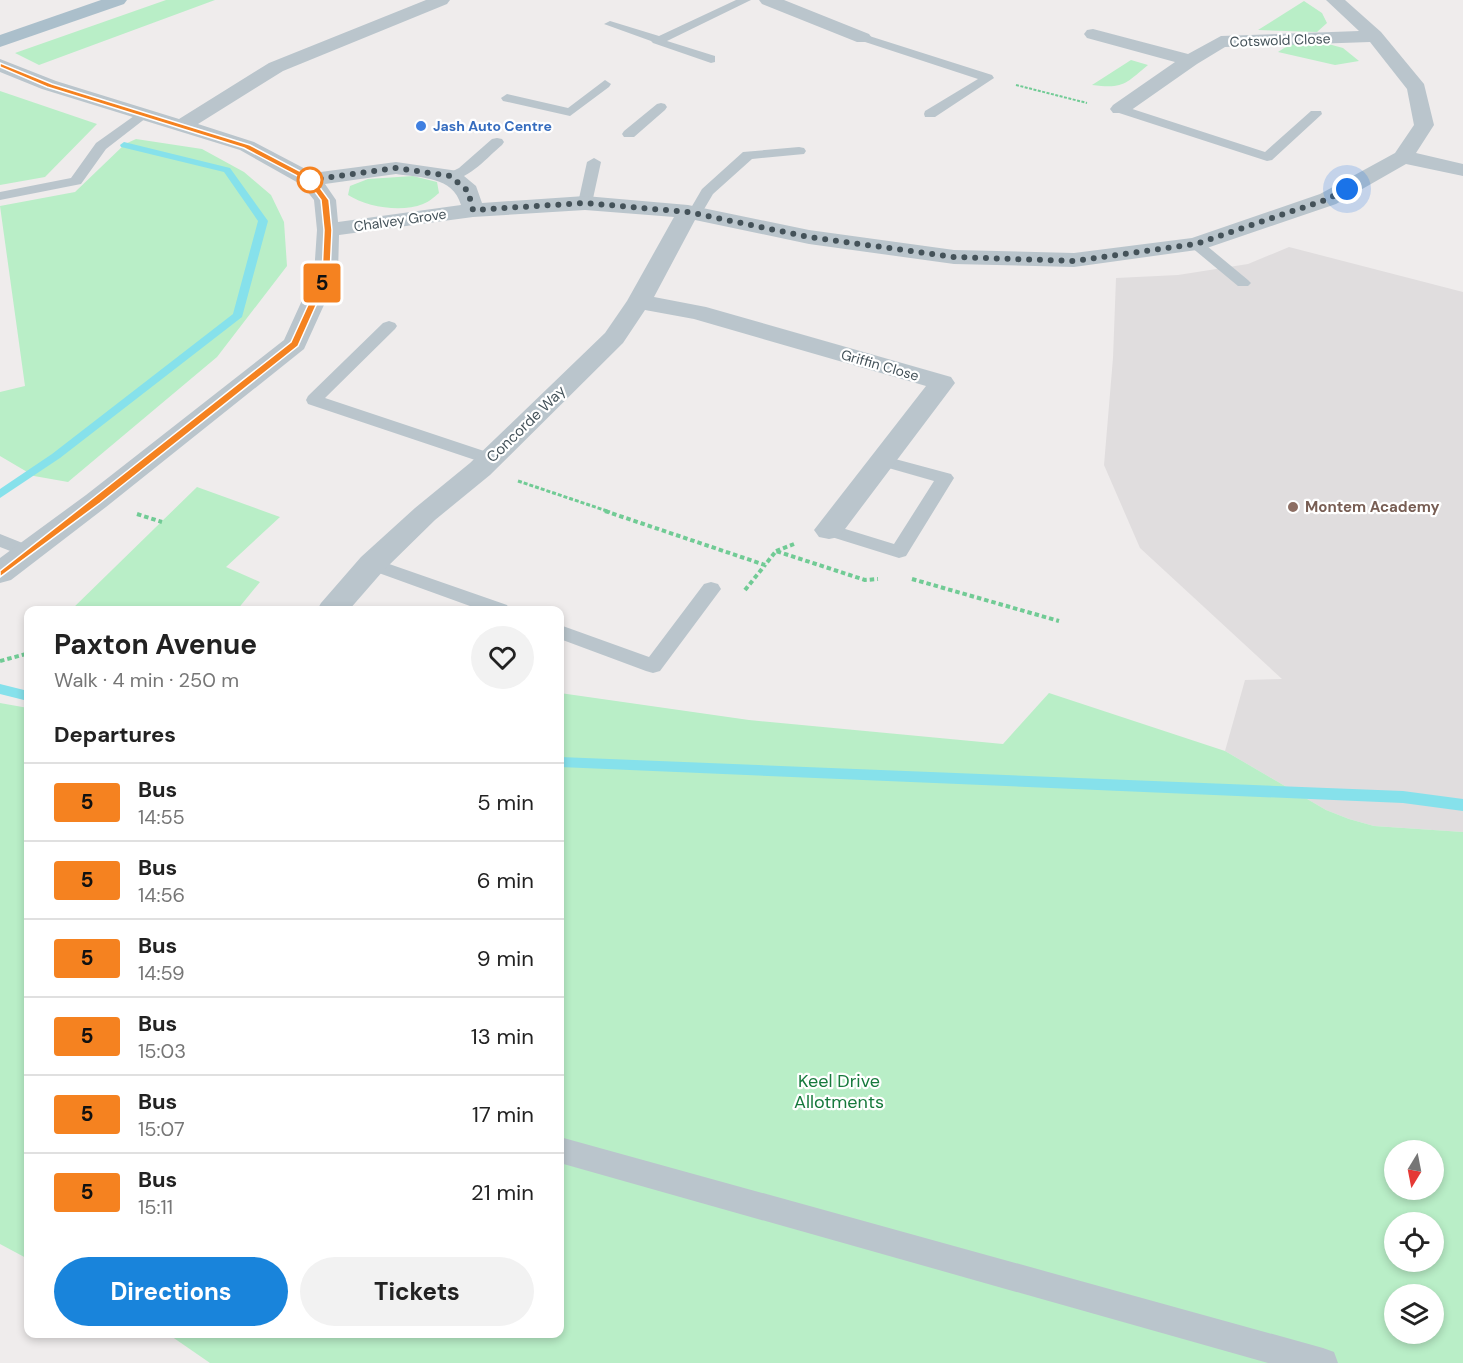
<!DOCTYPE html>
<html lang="en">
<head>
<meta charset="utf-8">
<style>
  :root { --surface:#fff; --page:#f2f2f2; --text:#222; --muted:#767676; --line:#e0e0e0; --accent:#1984db }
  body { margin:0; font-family:"DM Sans",sans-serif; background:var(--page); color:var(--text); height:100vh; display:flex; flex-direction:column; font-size:22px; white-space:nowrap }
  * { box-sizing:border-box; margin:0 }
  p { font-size:20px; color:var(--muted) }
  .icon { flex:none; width:33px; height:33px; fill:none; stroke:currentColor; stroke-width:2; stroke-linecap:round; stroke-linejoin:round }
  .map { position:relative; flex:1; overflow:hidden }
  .drawer { position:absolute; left:24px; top:606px; width:540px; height:732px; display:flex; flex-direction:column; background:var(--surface); border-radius:12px; box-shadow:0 3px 9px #0003 }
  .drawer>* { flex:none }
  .badge { padding:0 12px; border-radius:4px; font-size:21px; line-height:39px }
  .needle { width:39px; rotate:190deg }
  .controls { position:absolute; left:1384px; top:1140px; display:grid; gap:12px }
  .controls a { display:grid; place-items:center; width:60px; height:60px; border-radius:50%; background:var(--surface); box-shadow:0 3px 9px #0003; font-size:30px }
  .you { position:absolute; width:30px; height:30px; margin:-15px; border:4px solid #fff; border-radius:50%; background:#1a73e8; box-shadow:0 0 0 9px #1a73e833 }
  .map>.badge { position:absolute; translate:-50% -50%; box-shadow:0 0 0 3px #fff }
  h2 { padding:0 30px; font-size:22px; line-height:54px }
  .round { display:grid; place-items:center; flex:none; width:63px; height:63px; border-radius:32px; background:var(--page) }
  .headline { display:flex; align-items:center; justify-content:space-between; height:102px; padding:0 30px }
  h1 { font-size:28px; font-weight:700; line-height:45px }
  .button { display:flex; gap:12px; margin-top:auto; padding:12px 30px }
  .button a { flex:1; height:69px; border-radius:36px; background:var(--accent); color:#fff; font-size:24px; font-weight:700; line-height:69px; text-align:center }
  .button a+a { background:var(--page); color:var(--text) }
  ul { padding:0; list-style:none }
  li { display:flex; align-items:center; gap:18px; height:78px; padding:0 30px; border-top:2px solid var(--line) }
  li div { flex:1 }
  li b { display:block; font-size:22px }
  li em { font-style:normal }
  li .badge { min-width:66px; font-weight:700; text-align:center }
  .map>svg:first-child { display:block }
</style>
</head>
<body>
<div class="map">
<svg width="1463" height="1363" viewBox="0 0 1463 1363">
  <rect width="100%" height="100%" fill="#efecec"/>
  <path fill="#e0ddde" d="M 1289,247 L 1463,292 L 1463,832 L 1374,826 L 1349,819 L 1326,810 L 1225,751 L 1245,680 L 1282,679 L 1140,548 L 1104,465 L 1113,358 L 1116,278 L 1178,275 L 1248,264 Z"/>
  <path fill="#b9eec7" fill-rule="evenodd" d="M 166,0 L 215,0 L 39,65 L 15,53 Z
    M 1304,1 L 1322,13 L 1327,23 L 1317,32 L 1258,30 Z
    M 1321,42 L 1343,48 L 1359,61 L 1335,65 L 1278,52 L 1292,43 Z
    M 1131,60 L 1148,65 C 1125,84 1124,89 1092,85 Z
    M 0,91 L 97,124 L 45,177 L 0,185 Z
    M 136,139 L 202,149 L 244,172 L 271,195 L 284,222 L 287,266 L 217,357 L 68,482 L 34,476 L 0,456 L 0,392 L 25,386 L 0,206 L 75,192 L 125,144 Z
    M 413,176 L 437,182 L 439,193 C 434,197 429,202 423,204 C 401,213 367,207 348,195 L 350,186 L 368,179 Z
    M 197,487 L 280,517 L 226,567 L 260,582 L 237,610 L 71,610 Z
    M 560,693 L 749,720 L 1003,744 L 1049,693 L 1225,751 L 1326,810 L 1349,819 L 1374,826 L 1463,832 L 1463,1363 L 210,1363 L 168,1334 L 560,1334 ZM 1395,1150 L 1434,1150 L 1434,1190 L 1395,1190 ZM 1395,1222 L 1434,1222 L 1434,1262 L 1395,1262 ZM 1395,1294 L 1434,1294 L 1434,1334 L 1395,1334 Z
    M 0,703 L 28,708 L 28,1259 L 0,1244 Z"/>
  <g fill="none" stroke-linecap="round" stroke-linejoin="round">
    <path fill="#86e1eb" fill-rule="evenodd" d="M 124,142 L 230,168 L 268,221 L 242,317 L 60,458 L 0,498 L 0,489 L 52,454 L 233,314 L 258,221 L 224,172 L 121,147 L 120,145 Z
      M 0,684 L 28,691 L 28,701 L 0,694 Z
      M 560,757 L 1403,791 L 1463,799 L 1463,811 L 1403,803 L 560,767 Z"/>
    <path stroke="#71cb95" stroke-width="2" stroke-dasharray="3 1.5" stroke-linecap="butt" d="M 1016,85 L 1087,103"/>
    <path stroke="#71cb95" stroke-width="3" stroke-dasharray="4 2" stroke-linecap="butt" d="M 518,481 L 610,512"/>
    <path stroke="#71cb95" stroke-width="4" stroke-dasharray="4.5 3" stroke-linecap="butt" d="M 605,511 L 765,565 L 776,551 L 865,580 L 878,579
      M 137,514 L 162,522
      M 776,551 L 794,544
      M 912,579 L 1059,621
      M 745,590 L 765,565
      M 0,661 L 26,654"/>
    <path fill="#bac5cc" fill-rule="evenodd" d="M 736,0 L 751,0 L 667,41 L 715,56 L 715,62 L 711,63 L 653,43 L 651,41 L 604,24 L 610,21 L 659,36 Z
      M 863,34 L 992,75 L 994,78 L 935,117 L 925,117 L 924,114 L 925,111 L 978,79 L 859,40 L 859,36 Z
      M 605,80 L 611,84 L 609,87 L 570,116 L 503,101 L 501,98 L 507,94 L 568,108 Z
      M 661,103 L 665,104 L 667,107 L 665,110 L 634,137 L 624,137 L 622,134 L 624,131 L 657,104 Z
      M 1120,105 L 1265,152 L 1311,111 L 1321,111 L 1322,114 L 1272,160 L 1267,161 L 1116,112 L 1114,109 L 1116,106 Z
      M 141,111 L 147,115 L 146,118 L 106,149 L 81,184 L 0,200 L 0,192 L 71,178 L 96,143 Z
      M 497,138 L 502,139 L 504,142 L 502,145 C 487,157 466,184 445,179 L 443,176 L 459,168 L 492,139 Z
      M 799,147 L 804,148 L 806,151 L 804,154 L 752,159 L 713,194 L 700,216 L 695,217 L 688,213 L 702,189 L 743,152 Z
      M 594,158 L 601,162 L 592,203 L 585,207 L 578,203 L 587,162 Z
      M 1196,240 L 1201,241 L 1248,280 L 1251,283 L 1248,286 L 1238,286 L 1191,247 L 1189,244 Z
      M 389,321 L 395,323 L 397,326 L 395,329 L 325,398 L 496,455 L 499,459 L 496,463 L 484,463 L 308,404 L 306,400 L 308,396 L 383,323 Z
      M 884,456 L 951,474 L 954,478 L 906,556 L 899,558 L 822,534 L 820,530 L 822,526 L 829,524 L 894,544 L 934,481 L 878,465 L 875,461 L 878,457 Z
      M 0,534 L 35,548 L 38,552 L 35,556 L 28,558 L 0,547 Z
      M 372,558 L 507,605 L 510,610 L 481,610 L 365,568 L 362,564 L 365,560 Z
      M 711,582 L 718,584 L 721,589 L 660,671 L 653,673 L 646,671 L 560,639 L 560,625 L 649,657 L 704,584 Z
      M 560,1137 L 1323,1348 L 1334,1352 L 1338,1363 L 1268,1363 L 560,1163 Z"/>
    <path fill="#bac5cc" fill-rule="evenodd" d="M 426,0 L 450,0 L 447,4 L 283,71 L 198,124 L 254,142 L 313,173 L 396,162 L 458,171 L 476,186 L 482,203 L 585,196 L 688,205 L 809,230 L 954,250 L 1074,253 L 1192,238 L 1320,194 L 1395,153 L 1414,125 L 1407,89 L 1370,42 L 1225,47 L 1197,64 L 1127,113 L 1113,113 L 1110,109 L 1113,105 L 1175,62 L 1087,38 L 1084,34 L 1087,30 L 1093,29 L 1188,54 L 1221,36 L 1359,31 L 1326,0 L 1345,0 L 1381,32 L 1424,84 L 1434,125 L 1416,153 L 1463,164 L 1463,176 L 1406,164 L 1336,204 L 1204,249 L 1074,267 L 954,264 L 809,244 L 695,220 L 654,297 L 706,307 L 951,377 L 955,383 L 839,537 L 829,539 L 819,537 L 814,530 L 926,386 L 694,319 L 645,310 L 623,343 L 490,475 L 435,520 L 383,571 L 349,610 L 317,610 L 321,603 L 361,557 L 415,508 L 470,463 L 605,333 L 627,301 L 674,217 L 585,210 L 473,217 L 339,235 L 338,274 L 304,349 L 106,507 L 11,580 L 0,583 L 0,558 L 86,495 L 284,340 L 314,274 L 317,230 L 314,200 L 302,185 L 240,150 L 42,89 L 0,72 L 0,59 L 56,81 L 179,119 L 269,63 ZM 396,174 C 421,178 453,176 461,205 L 338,222 L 336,200 L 325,184 Z
      M 759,0 L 784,0 L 869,34 L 872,38 L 869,42 L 857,42 L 762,4 Z"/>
    <path fill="#abbfcb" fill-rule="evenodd" d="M 101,0 L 127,0 L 124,4 L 0,47 L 0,35 Z"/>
  </g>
  <path fill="#f58220" stroke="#fff" stroke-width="1.5" d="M 0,63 L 52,84 L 250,145 L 313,178 L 329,200 L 332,230 L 330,274 L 298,346 L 100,503 L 0,577 L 0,571 L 93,498 L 291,342 L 322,274 L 324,230 L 321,200 L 307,181 L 244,148 L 47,87 L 0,67 Z"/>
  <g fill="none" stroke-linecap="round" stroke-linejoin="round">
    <path stroke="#445259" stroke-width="6" stroke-dasharray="0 10.8" d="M 310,180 L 396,168 L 450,176 L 468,191 L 473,210 L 585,203 L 688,212 L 809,237 L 954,257 L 1074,261 L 1196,244 L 1328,199 L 1347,189"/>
  </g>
  <circle fill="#3f7fe0" stroke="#fff" stroke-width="2" cx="421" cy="126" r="6"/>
  <circle fill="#fff" stroke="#f58220" stroke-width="3" cx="310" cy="180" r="12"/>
  <circle fill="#8d6e63" stroke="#fff" stroke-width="2" cx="1293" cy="507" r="6"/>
  <g text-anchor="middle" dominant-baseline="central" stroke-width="4.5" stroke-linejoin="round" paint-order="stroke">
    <g font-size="14" fill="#445259" stroke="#fff">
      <text transform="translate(1280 40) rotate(-2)">Cotswold Close</text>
      <text transform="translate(400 220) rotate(-8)">Chalvey Grove</text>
      <text transform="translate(880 365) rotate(16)">Griffin Close</text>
    </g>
    <g font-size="14" font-weight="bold" fill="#366cbe" stroke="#fff" text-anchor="start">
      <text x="433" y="126">Jash Auto Centre</text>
    </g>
    <g font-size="15" fill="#445259" stroke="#fff">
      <text transform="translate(526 424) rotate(-44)">Concorde Way</text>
    </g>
    <g font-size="15" font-weight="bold" fill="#785e54" stroke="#fff" text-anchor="start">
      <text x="1305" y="507">Montem Academy</text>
    </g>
    <g font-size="18" fill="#16793c" stroke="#fff">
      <text x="839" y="1081">Keel Drive<tspan x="839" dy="21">Allotments</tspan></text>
    </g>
  </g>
</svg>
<div class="controls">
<a><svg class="needle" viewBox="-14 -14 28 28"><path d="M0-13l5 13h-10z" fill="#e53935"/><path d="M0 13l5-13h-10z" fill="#767676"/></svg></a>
<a><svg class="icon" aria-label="locate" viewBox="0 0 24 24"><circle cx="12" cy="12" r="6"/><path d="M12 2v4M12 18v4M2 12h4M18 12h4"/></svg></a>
<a><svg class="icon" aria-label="layers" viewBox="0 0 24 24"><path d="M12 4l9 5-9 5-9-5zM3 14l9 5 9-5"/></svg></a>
</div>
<div class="you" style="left:1347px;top:189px"></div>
<b class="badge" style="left:322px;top:283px;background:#f58220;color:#111">5</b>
<section class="drawer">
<div class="headline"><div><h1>Paxton Avenue</h1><p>Walk · 4 min · 250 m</p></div><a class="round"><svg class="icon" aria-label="heart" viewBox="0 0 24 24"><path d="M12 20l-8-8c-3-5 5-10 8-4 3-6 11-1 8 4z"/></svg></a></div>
<h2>Departures</h2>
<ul>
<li><span class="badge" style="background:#f58220;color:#111">5</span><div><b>Bus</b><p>14:55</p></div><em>5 min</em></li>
<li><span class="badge" style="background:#f58220;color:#111">5</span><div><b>Bus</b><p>14:56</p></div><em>6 min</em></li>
<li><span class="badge" style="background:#f58220;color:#111">5</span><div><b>Bus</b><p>14:59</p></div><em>9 min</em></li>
<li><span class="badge" style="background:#f58220;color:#111">5</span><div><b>Bus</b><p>15:03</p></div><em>13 min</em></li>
<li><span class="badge" style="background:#f58220;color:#111">5</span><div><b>Bus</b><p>15:07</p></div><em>17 min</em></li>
<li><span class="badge" style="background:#f58220;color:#111">5</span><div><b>Bus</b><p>15:11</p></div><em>21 min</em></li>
</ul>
<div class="button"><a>Directions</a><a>Tickets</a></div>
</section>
</div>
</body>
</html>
